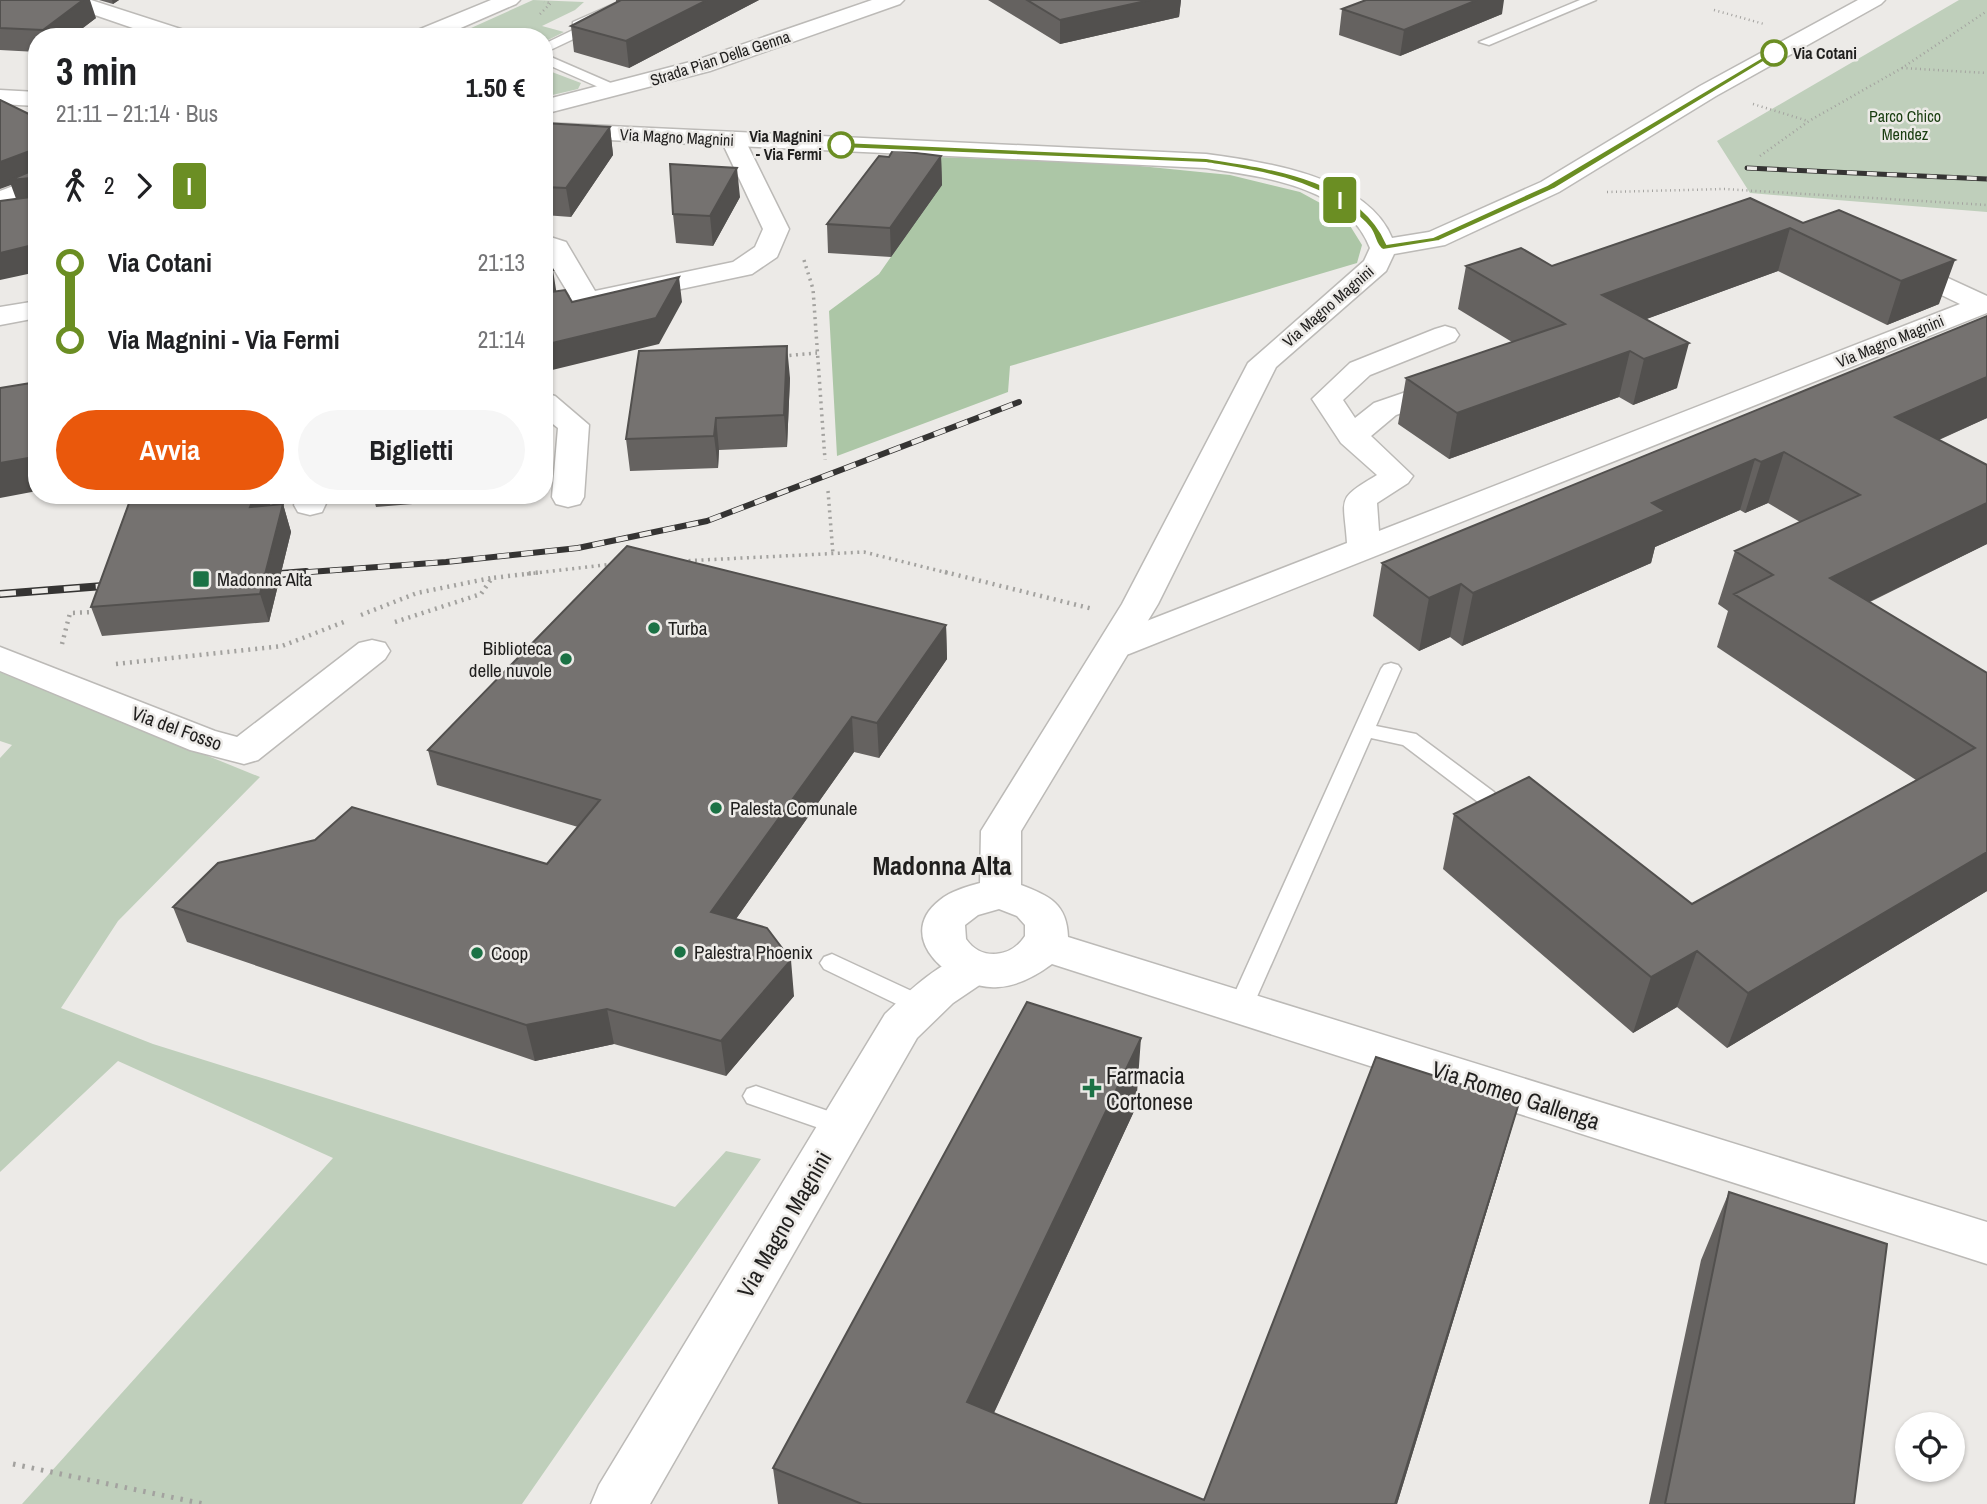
<!DOCTYPE html>
<html lang="it">
<head>
<meta charset="utf-8">
<style>
  :root { --surface:#fff; --page:#f6f6f6; --text:#202124; --muted:#757577; --accent:#ea580c }
  body { margin:0; font-family:"Archivo Narrow",sans-serif; background:var(--page); color:var(--text); height:100vh; display:flex; flex-direction:column; font-size:26px; white-space:nowrap }
  * { box-sizing:border-box; margin:0 }
  p { font-size:23px; color:var(--muted) }
  .icon { flex:none; width:38px; height:38px; fill:none; stroke:currentColor; stroke-width:2; stroke-linecap:round; stroke-linejoin:round }
  .map { position:relative; flex:1; overflow:hidden }
  .side { position:absolute; left:28px; top:28px; width:525px; height:476px; display:flex; flex-direction:column; background:var(--surface); border-radius:28px; box-shadow:0 2px 5px #0004 }
  .side>* { flex:none }
  .badge { padding:0 14px; border-radius:5px; font-size:24px; line-height:46px }
  .fabs { position:absolute; left:1895px; top:1412px; display:grid; gap:14px }
  .fabs a { display:grid; place-items:center; width:70px; height:70px; border-radius:50%; background:var(--surface); box-shadow:0 2px 5px #0004; font-size:35px }
  .map>.badge { position:absolute; translate:-50% -50%; box-shadow:0 0 0 4px #fff }
  .legs { display:flex; align-items:center; gap:10px; height:77px; padding:0 28px; font-size:23px }
  .legs p { margin-inline-start:auto }
  .headline { display:flex; align-items:center; justify-content:space-between; height:119px; padding:0 28px }
  h1 { font-size:38px; font-weight:700; line-height:52px }
  .button { display:flex; gap:14px; margin-top:auto; padding:14px 28px }
  .button a { flex:1; height:80px; border-radius:42px; background:var(--accent); color:#fff; font-size:28px; font-weight:700; line-height:80px; text-align:center }
  .button a+a { background:var(--page); color:var(--text) }
  ul { padding:0 28px; list-style:none }
  li { display:flex; align-items:center; gap:24px; height:77px; font-size:26px }
  li i { display:grid; place-items:center; width:10px; height:100%; margin:0 9px; background:currentColor }
  li i::after { content:''; width:18px; height:18px; margin:-9px; border:5px solid; border-radius:50%; background:var(--surface) }
  li p { margin-inline-start:auto }
  li:first-child i { background:linear-gradient(#0000 50%,currentColor 0) }
  li:last-child i { background:linear-gradient(currentColor 50%,#0000 0) }
  .map>svg:first-child { display:block }
</style>
</head>
<body>
<div class="map">
<svg width="1987" height="1504" viewBox="0 0 1987 1504">
  <rect width="100%" height="100%" fill="#eceae7"/>
  <path fill="#bfcfbb" d="M 533,0 L 584,2 L 575,10 L 542,26 L 564,32 L 544,42 L 544,37 L 451,37 Z
    M 1959,0 L 1987,0 L 1987,212 L 1750,193 L 1717,141 Z
    M 544,69 L 581,83 L 578,89 L 544,97 Z
    M 0,672 L 260,777 L 118,921 L 61,1008 L 153,1044 L 675,1207 L 726,1151 L 761,1159 L 522,1504 L 22,1504 L 333,1158 L 118,1061 L 0,1172 L 0,758 L 12,745 L 0,741 Z"/>
  <path fill="#acc6a6" d="M 937,157 L 1110,163 L 1230,175 L 1300,192 L 1344,216 L 1362,245 L 1357,263 L 1010,366 L 1008,392 L 837,456 L 829,311 L 879,274 L 941,185 Z"/>
  <g fill="none" stroke-linecap="round" stroke-linejoin="round">
    <defs>
      <path id="service" d="M 623,0 L 638,0 L 584,26 L 584,34 L 544,53 L 544,44 L 573,30 L 573,22 Z
        M 1580,0 L 1596,0 L 1489,45 L 1479,42 Z
        M 544,54 L 620,87 L 622,90 L 616,94 L 612,93 L 544,63 Z
        M 1391,663 L 1398,665 L 1401,669 L 1376,726 L 1416,734 L 1494,792 L 1497,797 L 1494,802 L 1486,804 L 1478,802 L 1403,745 L 1371,738 L 1252,1008 L 1249,1014 L 1240,1017 L 1231,1014 L 1228,1008 L 1381,669 L 1384,665 Z
        M 832,954 L 931,1000 L 934,1006 L 931,1012 L 922,1015 L 913,1012 L 824,969 L 820,963 L 824,957 Z
        M 756,1086 L 851,1119 L 855,1126 L 851,1133 L 842,1136 L 747,1103 L 743,1096 L 747,1089 Z"/>
      <path id="minor" d="M 59,0 L 91,0 L 190,32 L 193,37 L 159,37 L 63,4 Z
        M 872,0 L 904,0 L 900,4 L 710,71 L 544,114 L 544,100 L 694,61 Z
        M 733,133 L 742,135 L 745,140 L 789,229 L 777,257 L 752,274 L 544,318 L 544,301 L 570,296 L 544,253 L 544,235 L 566,242 L 595,291 L 733,262 L 755,247 L 763,229 L 721,140 L 724,135 Z
        M 1898,255 L 1987,296 L 1987,313 L 1129,654 L 1116,657 L 1103,654 L 1098,646 L 1103,638 L 1347,543 C 1344,497 1335,500 1377,475 L 1341,443 L 1312,399 L 1350,363 L 1435,329 L 1445,326 L 1455,329 L 1459,335 L 1455,341 L 1370,375 L 1343,400 L 1355,418 L 1374,403 L 1441,380 L 1452,377 L 1463,380 L 1467,386 L 1463,392 L 1396,415 L 1371,436 L 1413,476 L 1408,483 L 1377,503 L 1379,531 L 1960,304 L 1888,269 L 1884,263 L 1888,257 Z
        M 37,301 L 37,318 L 0,325 L 0,307 Z
        M 544,393 L 555,396 L 589,425 L 584,497 L 580,504 L 568,507 L 556,504 L 552,497 L 558,428 L 544,417 Z
        M 298,495 L 330,495 L 322,512 L 310,515 L 298,512 L 294,505 Z
        M 372,640 L 385,643 L 390,651 L 385,659 L 258,760 L 244,764 L 190,750 L 0,671 L 0,647 L 215,731 L 237,737 L 359,643 Z
        M 975,951 L 990,956 L 997,967 L 990,978 L 953,1003 L 917,1038 L 650,1504 L 591,1504 L 599,1485 L 885,1014 C 912,988 939,962 975,951 Z"/>
      <path id="tertiary" d="M 491,0 L 520,0 L 516,4 L 440,37 L 410,37 L 413,32 Z
        M 1858,0 L 1885,0 L 1881,4 L 1716,96 L 1559,192 L 1445,245 L 1394,254 L 1386,271 L 1276,367 L 1158,604 L 1021,831 L 1021,885 C 1050,896 1067,904 1068,937 L 1987,1222 L 1987,1264 L 1052,964 C 1037,975 1018,986 998,987 C 954,991 891,938 940,900 C 951,891 966,887 980,883 L 981,831 L 1122,604 L 1248,363 L 1364,261 L 1370,248 C 1346,186 1263,177 1206,168 L 544,137 L 544,123 L 1206,154 C 1264,162 1367,176 1392,238 L 1429,232 L 1541,182 L 1700,86 ZM 999,909 L 1017,916 L 1025,925 L 1025,936 C 1011,958 981,961 966,939 L 965,925 L 978,915 Z
        M 0,90 L 37,92 L 37,106 L 0,104 Z
        M 37,177 L 37,194 L 0,208 L 0,191 Z"/>
    </defs>
    <use href="#service" stroke="#bcbab7" stroke-width="3"/>
    <use href="#minor" stroke="#bcbab7" stroke-width="3"/>
    <use href="#tertiary" stroke="#bcbab7" stroke-width="3"/>
    <path stroke="#a3a29f" stroke-width="2.5" stroke-dasharray="1 3.5" stroke-linecap="butt" d="M 1714,10 L 1764,24
      M 540,14 L 551,3 L 544,2
      M 1902,68 L 1987,73
      M 1753,104 L 1808,121
      M 1760,156 L 1809,121 L 1902,68 L 1987,11
      M 1607,192 L 1724,189 L 1987,205"/>
    <path stroke="#a3a29f" stroke-width="3.5" stroke-dasharray="2 4.5" stroke-linecap="butt" d="M 804,260 L 813,289 L 825,460
      M 783,356 L 817,353
      M 828,491 L 833,554
      M 682,561 L 864,552 L 952,574
      M 527,574 L 613,564"/>
    <path stroke="#a3a29f" stroke-width="4.5" stroke-dasharray="2 5" stroke-linecap="butt" d="M 945,572 L 1093,609
      M 361,615 L 417,593 L 491,578
      M 395,622 L 481,594 L 492,578 L 542,572
      M 62,644 L 70,613 L 96,612
      M 116,664 L 282,646 L 344,622"/>
    <path stroke="#a3a29f" stroke-width="5" stroke-dasharray="2.5 7" stroke-linecap="butt" d="M 13,1464 L 204,1504"/>
    <use href="#service" fill="#fff" fill-rule="evenodd"/>
    <use href="#minor" fill="#fff" fill-rule="evenodd"/>
    <use href="#tertiary" fill="#fff" fill-rule="evenodd"/>
    <defs>
      <path id="rail-far2" d="M 1747,168 L 1987,179"/>
      <path id="rail-far1" d="M 282,574 L 446,562 L 578,548 L 707,521 L 1019,402"/>
      <path id="rail" d="M 281,574 L 306,572
        M 0,594 L 116,585"/>
    </defs>
    <use href="#rail-far2" stroke="#353433" stroke-width="5"/>
    <use href="#rail-far1" stroke="#353433" stroke-width="6"/>
    <use href="#rail" stroke="#353433" stroke-width="8"/>
    <use href="#rail-far2" stroke="#eceae7" stroke-width="3.5" stroke-dasharray="10" stroke-linecap="butt"/>
    <use href="#rail-far1" stroke="#eceae7" stroke-width="4.5" stroke-dasharray="12" stroke-linecap="butt"/>
    <use href="#rail" stroke="#eceae7" stroke-width="5" stroke-dasharray="16" stroke-linecap="butt"/>
  </g>
  <path fill="#656260" d="M 0,0 L 96,18 L 71,37 L 37,37 L 37,52 L 0,50 Z
    M 99,0 L 119,0 L 113,4 Z
    M 616,0 L 759,0 L 629,68 L 574,52 L 571,26 L 616,3 Z
    M 988,0 L 1181,0 L 1179,17 L 1060,44 Z
    M 1342,9 L 1502,14 L 1400,56 L 1339,35 Z
    M 544,123 L 610,127 L 613,155 L 571,217 L 544,215 Z
    M 941,156 L 942,185 L 891,257 L 828,253 L 827,224 L 889,157 Z
    M 740,197 L 713,246 L 676,243 L 673,214 Z
    M 1803,223 L 1939,304 L 1887,325 L 1778,271 L 1646,319 L 1677,388 L 1633,405 L 1619,397 L 1449,459 L 1398,424 L 1406,378 L 1512,342 L 1458,309 L 1466,266 L 1552,266 Z
    M 1987,316 L 1987,418 L 1939,440 L 1987,544 L 1870,602 L 1987,673 L 1987,891 L 1727,1048 L 1677,1007 L 1633,1033 L 1443,869 L 1454,814 L 1692,904 L 1916,780 L 1717,647 L 1728,611 L 1718,604 L 1735,551 L 1800,522 L 1768,503 L 1745,513 L 1740,510 L 1655,547 L 1651,563 L 1462,646 L 1450,637 L 1419,651 L 1373,616 L 1382,563 Z
    M 790,378 L 787,447 L 719,450 L 718,468 L 630,471 L 626,439 Z
    M 127,495 L 274,495 L 270,505 L 283,504 L 291,532 L 269,622 L 102,636 L 91,607 L 129,502 Z
    M 373,495 L 521,495 L 376,507 Z
    M 946,625 L 947,659 L 879,758 L 854,752 L 736,919 L 794,996 L 726,1076 L 614,1044 L 535,1061 L 187,942 L 173,907 L 547,864 L 578,827 L 437,785 L 428,750 Z
    M 1519,1103 L 1499,1171 L 1397,1504 L 778,1504 L 773,1468 L 1136,1107 L 994,1413 L 1204,1500 Z
    M 1729,1192 L 1854,1504 L 1649,1504 L 1701,1260 Z"/>
  <path fill="#52504e" d="M 83,0 L 90,0 L 96,18 L 71,37 L 45,37 L 43,30 Z
    M 112,0 L 119,0 L 113,4 Z
    M 707,0 L 759,0 L 629,68 L 626,41 Z
    M 1150,0 L 1181,0 L 1179,17 L 1060,44 L 1060,20 Z
    M 1477,0 L 1504,0 L 1502,14 L 1400,56 L 1404,30 Z
    M 610,127 L 613,155 L 571,217 L 566,188 Z
    M 30,151 L 37,196 L 18,204 L 11,185 L 0,189 L 0,162 Z
    M 941,156 L 942,185 L 891,257 L 890,228 Z
    M 737,168 L 740,197 L 713,246 L 710,216 Z
    M 1790,228 L 1778,271 L 1592,339 L 1602,295 Z
    M 37,244 L 37,272 L 0,280 L 0,253 Z
    M 1955,260 L 1939,304 L 1887,325 L 1901,281 Z
    M 553,270 L 557,296 L 544,299 L 544,272 Z
    M 679,277 L 682,302 L 659,344 L 544,372 L 544,345 Z
    M 1689,343 L 1677,388 L 1633,405 L 1644,359 Z
    M 787,346 L 790,378 L 787,447 L 784,415 Z
    M 1630,351 L 1619,397 L 1449,459 L 1457,413 Z
    M 1987,377 L 1987,418 L 1877,467 L 1895,417 Z
    M 37,409 L 37,491 L 0,498 L 0,463 Z
    M 716,418 L 719,450 L 718,468 L 714,436 Z
    M 1784,452 L 1768,503 L 1745,513 L 1761,462 Z
    M 1755,459 L 1740,510 L 1655,547 L 1651,563 L 1462,646 L 1473,593 L 1652,503 Z
    M 255,495 L 274,495 L 258,534 L 250,507 Z
    M 1987,503 L 1987,544 L 1811,630 L 1830,578 Z
    M 283,504 L 291,532 L 269,622 L 260,594 Z
    M 1461,584 L 1450,637 L 1419,651 L 1429,598 Z
    M 946,625 L 947,659 L 879,758 L 877,723 Z
    M 852,717 L 854,752 L 716,947 L 711,912 Z
    M 1987,852 L 1987,891 L 1727,1048 L 1748,993 Z
    M 1697,951 L 1677,1007 L 1633,1033 L 1651,977 Z
    M 791,960 L 794,996 L 726,1076 L 721,1041 Z
    M 607,1009 L 614,1044 L 535,1061 L 526,1025 Z
    M 1141,1038 L 1136,1107 L 968,1468 L 967,1402 Z
    M 1519,1103 L 1499,1171 L 1397,1504 L 1395,1504 Z"/>
  <path fill="#757270" stroke="#52504e" stroke-width="2" d="M 0,0 L 83,0 L 43,30 L 0,28 Z
    M 621,0 L 707,0 L 626,41 L 571,26 Z
    M 1027,0 L 1150,0 L 1060,20 Z
    M 1366,0 L 1477,0 L 1404,30 L 1342,9 Z
    M 0,100 L 37,118 L 37,244 L 0,253 L 0,201 L 30,197 L 30,178 L 10,180 L 31,171 L 30,151 L 0,162 Z
    M 544,123 L 610,127 L 566,188 L 544,187 Z
    M 893,150 L 941,156 L 890,228 L 827,224 L 879,156 L 889,157 Z
    M 670,164 L 737,168 L 710,216 L 673,214 Z
    M 1750,198 L 1803,223 L 1839,210 L 1955,260 L 1901,281 L 1790,228 L 1602,295 L 1689,343 L 1644,359 L 1630,351 L 1457,413 L 1406,378 L 1565,324 L 1466,266 L 1521,248 L 1552,266 Z
    M 544,256 L 553,270 L 544,272 Z
    M 679,277 L 656,318 L 544,345 L 544,293 L 565,290 L 572,302 Z
    M 1987,316 L 1987,377 L 1895,417 L 1987,465 L 1987,503 L 1830,578 L 1987,673 L 1987,852 L 1748,993 L 1697,951 L 1651,977 L 1454,814 L 1529,777 L 1692,904 L 1975,748 L 1734,594 L 1773,575 L 1735,551 L 1860,495 L 1784,452 L 1761,462 L 1755,459 L 1652,503 L 1665,511 L 1473,593 L 1461,584 L 1429,598 L 1382,563 Z
    M 787,346 L 784,415 L 716,418 L 714,436 L 626,439 L 639,351 Z
    M 37,382 L 34,457 L 0,463 L 0,388 Z
    M 132,495 L 255,495 L 250,507 L 283,504 L 260,594 L 91,607 Z
    M 627,546 L 946,625 L 877,723 L 852,717 L 711,912 L 767,928 L 791,960 L 721,1041 L 607,1009 L 526,1025 L 173,907 L 218,863 L 315,840 L 352,807 L 547,864 L 600,800 L 428,750 Z
    M 1027,1002 L 1141,1038 L 967,1402 L 1204,1500 L 1376,1057 L 1519,1103 L 1395,1504 L 862,1504 L 773,1468 Z
    M 1729,1192 L 1887,1244 L 1854,1504 L 1665,1504 Z"/>
  <path fill="#6b8e23" stroke="#fff" stroke-width="2" d="M 1771,52 L 1778,53 L 1554,189 L 1439,241 L 1383,250 C 1375,246 1376,236 1370,228 C 1364,220 1353,212 1345,207 C 1305,177 1254,171 1206,163 L 841,148 L 837,145 L 841,142 L 1206,158 C 1269,168 1358,178 1387,244 L 1433,237 L 1547,185 Z"/>
  <g fill="#fff" stroke="#6b8e23" stroke-width="3.5">
    <circle cx="1774" cy="53" r="12"/>
    <circle cx="841" cy="145" r="12"/>
  </g>
  <g fill="#1b7245" stroke="#eceae7" stroke-width="2.5">
    <rect x="192" y="570" width="18" height="18" rx="3.5"/>
    <circle cx="654" cy="628" r="7"/>
    <circle cx="566" cy="659" r="7"/>
    <circle cx="716" cy="808" r="7"/>
    <circle cx="680" cy="952" r="7"/>
    <circle cx="477" cy="953" r="7"/>
    <path d="M1088.5 1077.5h7v7h7v7h-7v7h-7v-7h-7v-7h7z"/>
  </g>
  <g text-anchor="middle" dominant-baseline="central" stroke-width="5" stroke-linejoin="round" paint-order="stroke">
    <g font-size="16" font-weight="bold" fill="#201f1e" stroke="#eceae7" text-anchor="start">
      <text x="1793" y="53">Via Cotani</text>
      <text x="822" y="136" text-anchor="end">Via Magnini<tspan x="822" dy="18">- Via Fermi</tspan></text>
    </g>
    <g font-size="16" fill="#201f1e" stroke="#eceae7">
      <text transform="translate(720 58) rotate(-18)">Strada Pian Della Genna</text>
      <text transform="translate(677 137) rotate(3)">Via Magno Magnini</text>
      <text transform="translate(1328 306) rotate(-41)">Via Magno Magnini</text>
      <text transform="translate(1890 341) rotate(-22)">Via Magno Magnini</text>
    </g>
    <g font-size="16" fill="#193d10" stroke="#eceae7">
      <text x="1905" y="116">Parco Chico<tspan x="1905" dy="18">Mendez</tspan></text>
    </g>
    <g font-size="19" fill="#201f1e" stroke="#eceae7" text-anchor="start">
      <text x="217" y="579">Madonna Alta</text>
      <text x="668" y="628">Turba</text>
      <text x="552" y="648" text-anchor="end">Biblioteca<tspan x="552" dy="22">delle nuvole</tspan></text>
      <text x="730" y="808">Palesta Comunale</text>
      <text x="694" y="952">Palestra Phoenix</text>
      <text x="491" y="953">Coop</text>
    </g>
    <g font-size="19" fill="#201f1e" stroke="#eceae7">
      <text transform="translate(177 728) rotate(20)">Via del Fosso</text>
    </g>
    <g font-size="23" fill="#201f1e" stroke="#eceae7" text-anchor="start">
      <text x="1106" y="1075">Farmacia<tspan x="1106" dy="26">Cortonese</tspan></text>
    </g>
    <g font-size="23" fill="#201f1e" stroke="#eceae7">
      <text transform="translate(1516 1095) rotate(18)">Via Romeo Gallenga</text>
      <text transform="translate(784 1224) rotate(-60)">Via Magno Magnini</text>
    </g>
    <g font-size="26" font-weight="bold" fill="#201f1e" stroke="#eceae7">
      <text x="942" y="865">Madonna Alta</text>
    </g>
  </g>
</svg>
<div class="fabs">
<a><svg class="icon" aria-label="locate" viewBox="0 0 24 24"><circle cx="12" cy="12" r="6"/><path d="M12 2v4M12 18v4M2 12h4M18 12h4"/></svg></a>
</div>
<b class="badge" style="left:1340px;top:200px;background:#6b8e23;color:#fff">I</b>
<section class="side">
<div class="headline"><div><h1>3 min</h1><p>21:11 – 21:14 · Bus</p></div><b>1.50 €</b></div>
<div class="legs"><svg class="icon" aria-label="walk" viewBox="0 0 24 24"><circle cx="13" cy="4" r="2"/><path d="M13 8l-2 6 4 7M11 14l-3 7M7 12l3-4h3l4 4"/></svg>2<svg class="icon" aria-label="forward" viewBox="0 0 24 24"><path d="M9 5l7 7-7 7"/></svg><b class="badge" style="background:#6b8e23;color:#fff">I</b></div>
<ul>
<li><i style="color:#6b8e23"></i><b>Via Cotani</b><p>21:13</p></li>
<li><i style="color:#6b8e23"></i><b>Via Magnini - Via Fermi</b><p>21:14</p></li>
</ul>
<div class="button"><a>Avvia</a><a>Biglietti</a></div>
</section>
</div>
</body>
</html>
